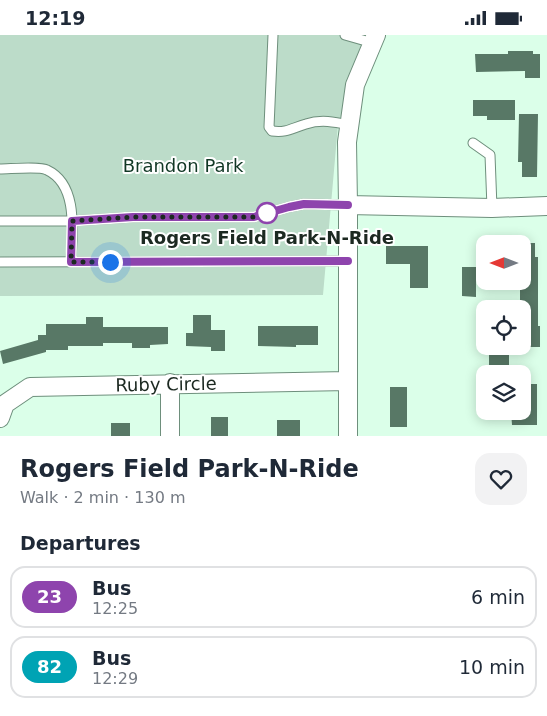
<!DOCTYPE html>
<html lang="en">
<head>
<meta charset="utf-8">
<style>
  :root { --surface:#fff; --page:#f2f2f3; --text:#1f2937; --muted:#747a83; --line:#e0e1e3 }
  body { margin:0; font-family:"DejaVu Sans",sans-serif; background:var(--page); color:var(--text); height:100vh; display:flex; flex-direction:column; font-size:19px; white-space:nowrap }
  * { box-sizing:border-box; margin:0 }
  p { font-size:16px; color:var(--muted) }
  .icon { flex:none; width:28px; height:28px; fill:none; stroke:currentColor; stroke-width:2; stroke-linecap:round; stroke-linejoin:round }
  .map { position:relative; height:401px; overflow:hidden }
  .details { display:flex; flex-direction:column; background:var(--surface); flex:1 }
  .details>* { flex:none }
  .badge { padding:0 10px; border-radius:16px; font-size:18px; line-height:32px }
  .needle { width:32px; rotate:270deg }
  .fabs { position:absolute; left:476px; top:200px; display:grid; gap:10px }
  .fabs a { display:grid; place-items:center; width:55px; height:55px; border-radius:10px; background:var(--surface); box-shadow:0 2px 12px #0003; font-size:25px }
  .you { position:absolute; width:25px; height:25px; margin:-12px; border:4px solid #fff; border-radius:50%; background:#1a73e8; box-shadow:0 0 0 8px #1a73e833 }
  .map>.badge { position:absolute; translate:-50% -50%; box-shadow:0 0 0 2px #fff }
  h2 { padding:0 20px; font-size:19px; line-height:45px }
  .round { display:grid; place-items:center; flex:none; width:52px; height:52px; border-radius:15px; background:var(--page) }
  .head { display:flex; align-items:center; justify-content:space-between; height:85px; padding:0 20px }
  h1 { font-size:24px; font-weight:600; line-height:38px }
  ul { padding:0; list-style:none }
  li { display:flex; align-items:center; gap:15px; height:62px; margin:0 10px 8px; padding:0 10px; border:2px solid var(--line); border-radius:15px }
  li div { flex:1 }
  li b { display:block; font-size:19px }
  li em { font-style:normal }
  li .badge { min-width:55px; font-weight:700; text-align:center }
  .status { display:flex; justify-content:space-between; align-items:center; height:35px; padding:0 25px; background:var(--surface); direction:ltr }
  .status svg { height:14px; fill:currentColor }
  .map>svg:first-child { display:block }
</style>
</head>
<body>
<div class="status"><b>12:19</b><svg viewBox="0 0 49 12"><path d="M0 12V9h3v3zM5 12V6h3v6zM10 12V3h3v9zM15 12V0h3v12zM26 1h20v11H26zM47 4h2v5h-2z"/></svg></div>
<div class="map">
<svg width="547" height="401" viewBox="0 0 547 401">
  <rect width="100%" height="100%" fill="#dbffe9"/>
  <path fill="#bcdcc9" d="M 0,0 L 366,0 L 338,90 L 323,260 L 0,261 Z"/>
  <path fill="#587866" d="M 508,16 L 533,16 L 533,19 L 540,19 L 540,43 L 525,43 L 525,36 L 476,37 L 475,19 L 508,19 Z
    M 473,65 L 515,65 L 515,85 L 487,85 L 487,81 L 473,81 Z
    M 519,79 L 538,79 L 537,142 L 522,142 L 522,127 L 518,127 Z
    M 522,208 L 535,208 L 535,222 L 538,222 L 538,291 L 540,291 L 540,312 L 522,312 L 522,274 L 520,274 L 520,246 L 522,246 Z
    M 386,211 L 428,211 L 428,253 L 410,253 L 410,229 L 386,229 Z
    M 462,232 L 476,232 L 476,262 L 462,261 Z
    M 193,280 L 211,280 L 211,295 L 225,295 L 225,316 L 211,316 L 211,312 L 186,311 L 186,298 L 193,298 Z
    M 86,282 L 103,282 L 103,292 L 168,292 L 168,309 L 150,310 L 150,313 L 132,313 L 132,308 L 103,308 L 103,311 L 68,311 L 68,315 L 46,315 L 46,317 L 3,329 L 0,316 L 38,305 L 38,300 L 46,300 L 46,289 L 86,289 Z
    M 258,291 L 318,291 L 318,310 L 296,310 L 296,312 L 258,311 Z
    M 489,311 L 509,311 L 509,330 L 489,330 Z
    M 522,349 L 537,349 L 537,390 L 512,390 L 511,376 L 522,376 Z
    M 390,352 L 407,352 L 407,392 L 390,392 Z
    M 211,382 L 228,382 L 228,401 L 211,401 Z
    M 277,385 L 300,385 L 300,401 L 277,401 Z
    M 111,388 L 130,388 L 130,401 L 111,401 Z"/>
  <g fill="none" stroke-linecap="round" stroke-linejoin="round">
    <defs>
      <path id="lane" d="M 273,0 L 269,92 L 272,96 C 287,98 292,93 306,89 C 321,84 335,87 349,90
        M 345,0 L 373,8
        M 473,108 L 490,120 L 492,173
        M 0,134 C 10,134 40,131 47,135 C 79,150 72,198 71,227
        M 0,186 L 72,186 L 133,182 L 254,182 L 289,172 L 304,169 L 348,170
        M 0,227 L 348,226"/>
      <path id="street" d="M 348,170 L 492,173 L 547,171
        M 0,383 L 5,369 L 30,352 L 348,346
        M 170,401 L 170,348
        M 348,401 L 348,170 L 347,107 L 355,50 L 376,0"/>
    </defs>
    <use href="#lane" stroke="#6e8f7c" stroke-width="11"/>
    <use href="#street" stroke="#6e8f7c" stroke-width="20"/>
    <use href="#lane" stroke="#fff" stroke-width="9"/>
    <use href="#street" stroke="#fff" stroke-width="18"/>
  </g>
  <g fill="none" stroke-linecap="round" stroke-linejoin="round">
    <defs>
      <path id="line" d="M 348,226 L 71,227 L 72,186 L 133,182 L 254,182 L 289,172 L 304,169 L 348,170"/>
    </defs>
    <use href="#line" stroke="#fff" stroke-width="11"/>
    <use href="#line" stroke="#8e44ad" stroke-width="8"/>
    <path stroke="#1c2921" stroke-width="5" stroke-dasharray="0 9" d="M 110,227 L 71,227 L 72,186 L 133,182 L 254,182 L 271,177 L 267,178"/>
  </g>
  <circle fill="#fff" stroke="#8e44ad" stroke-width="2.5" cx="267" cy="178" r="10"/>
  <g text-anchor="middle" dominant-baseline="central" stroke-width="4" stroke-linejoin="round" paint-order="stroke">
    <g font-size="18" fill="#113825" stroke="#fff">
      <text x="183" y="130">Brandon Park</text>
    </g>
    <g font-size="18" font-weight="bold" fill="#1c2921" stroke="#fff">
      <text x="267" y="202">Rogers Field Park-N-Ride</text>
    </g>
    <g font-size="18" fill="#1c2921" stroke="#fff">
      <text transform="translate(166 349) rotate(-1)">Ruby Circle</text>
    </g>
  </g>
</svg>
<div class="fabs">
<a><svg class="needle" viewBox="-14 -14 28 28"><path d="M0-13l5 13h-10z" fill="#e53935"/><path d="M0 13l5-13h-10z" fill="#747a83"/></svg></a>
<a><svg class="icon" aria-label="locate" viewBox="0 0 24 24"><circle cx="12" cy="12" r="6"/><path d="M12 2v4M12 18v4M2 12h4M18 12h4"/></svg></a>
<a><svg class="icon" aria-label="layers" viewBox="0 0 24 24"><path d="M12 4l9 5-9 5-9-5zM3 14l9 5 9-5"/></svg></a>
</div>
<div class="you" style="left:110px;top:227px"></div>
</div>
<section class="details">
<div class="head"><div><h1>Rogers Field Park-N-Ride</h1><p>Walk · 2 min · 130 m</p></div><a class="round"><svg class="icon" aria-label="heart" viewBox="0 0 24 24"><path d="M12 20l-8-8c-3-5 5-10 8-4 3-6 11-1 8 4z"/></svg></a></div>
<h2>Departures</h2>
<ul>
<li><span class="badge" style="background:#8e44ad;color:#fff">23</span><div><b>Bus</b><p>12:25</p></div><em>6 min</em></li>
<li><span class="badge" style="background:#00a3b4;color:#fff">82</span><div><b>Bus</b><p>12:29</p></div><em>10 min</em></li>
</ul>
</section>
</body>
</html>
